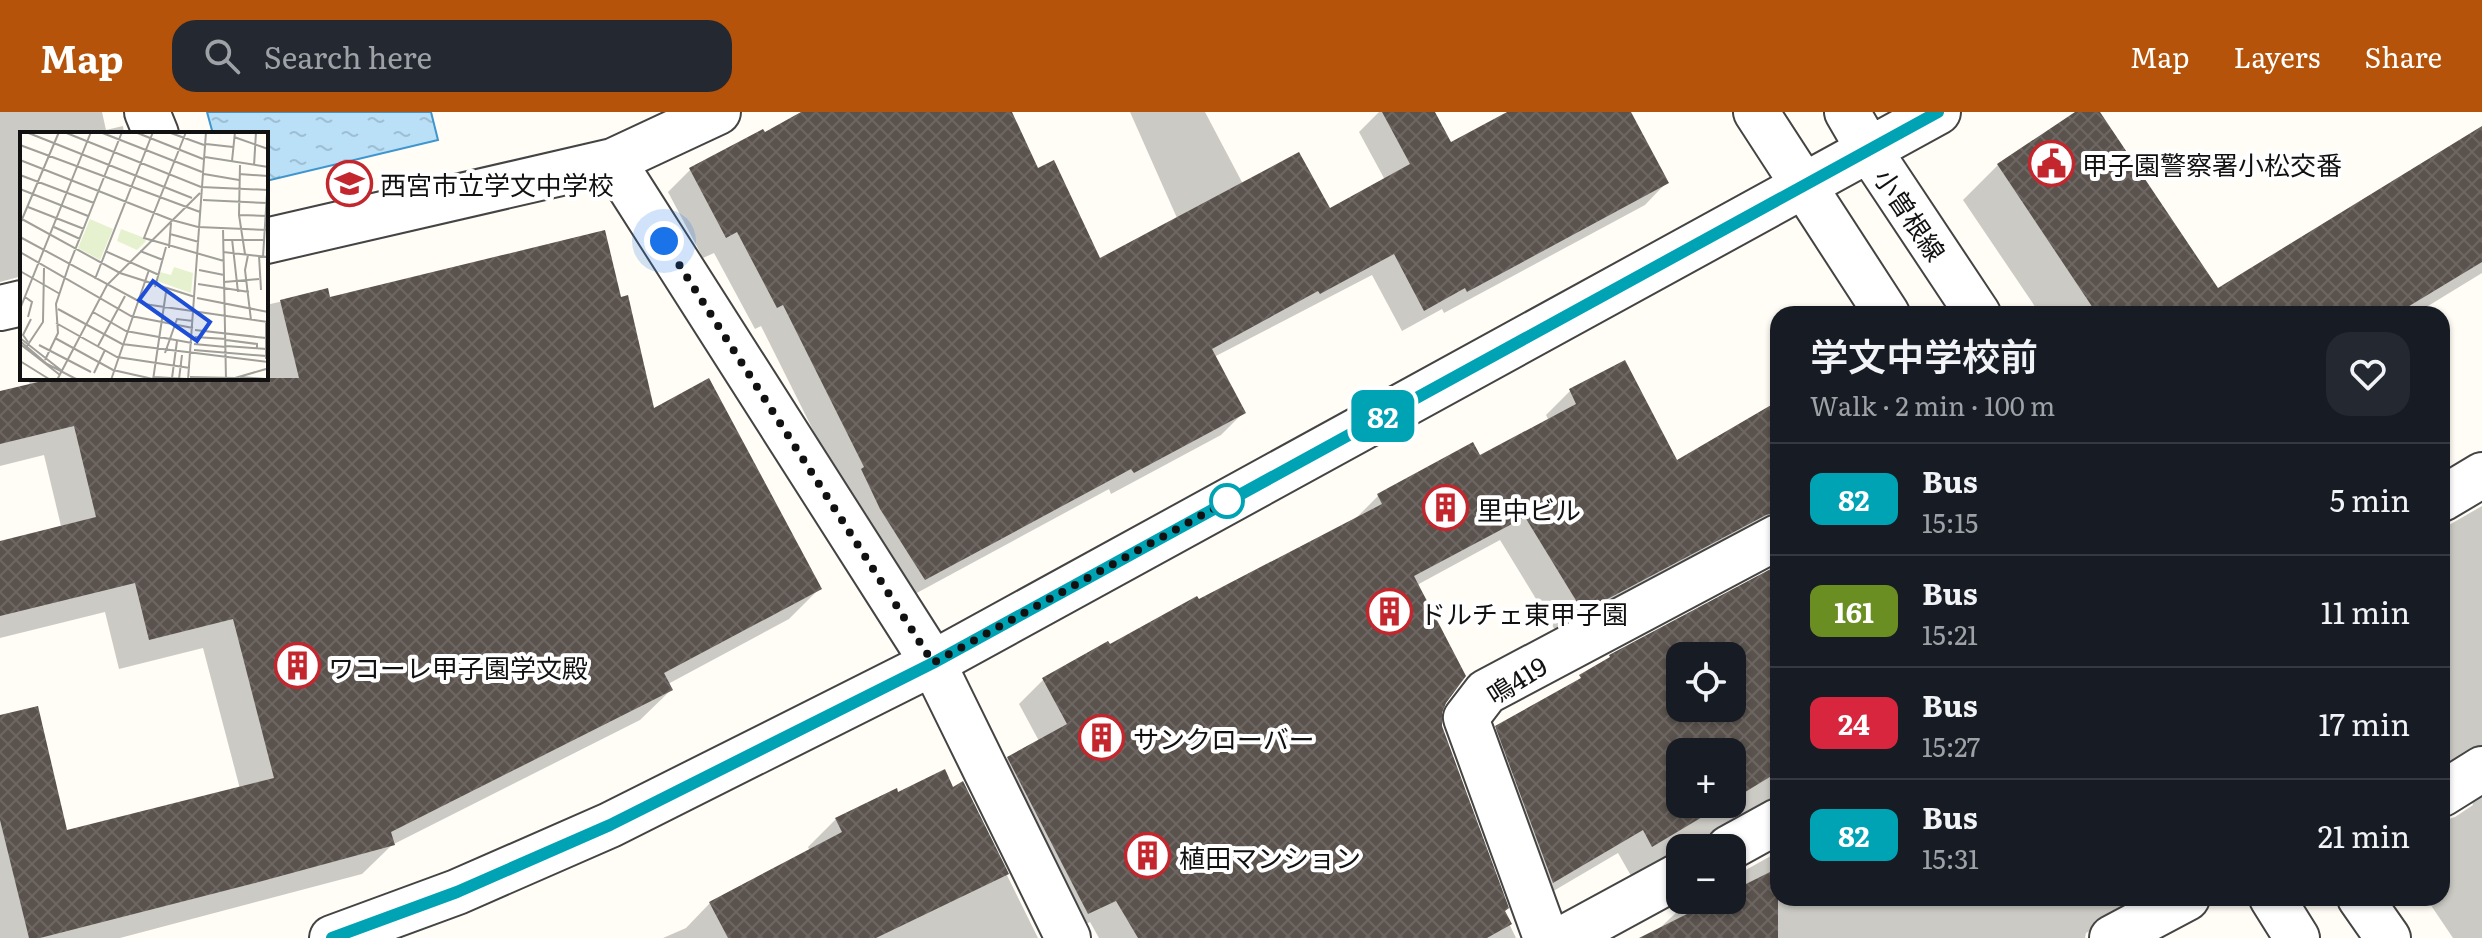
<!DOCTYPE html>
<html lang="en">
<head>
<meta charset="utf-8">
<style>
  :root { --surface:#171b24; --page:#242831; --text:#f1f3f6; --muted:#9ea1a6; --line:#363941; --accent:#b45309 }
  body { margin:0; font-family:Literata,"Noto Sans JP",serif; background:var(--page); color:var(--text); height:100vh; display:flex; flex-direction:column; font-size:30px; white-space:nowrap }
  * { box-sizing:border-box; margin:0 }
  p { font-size:26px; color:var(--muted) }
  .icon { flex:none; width:44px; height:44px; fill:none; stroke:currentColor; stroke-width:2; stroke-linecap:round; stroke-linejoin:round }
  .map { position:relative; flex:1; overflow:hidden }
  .sheet { position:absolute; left:1770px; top:194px; width:680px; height:600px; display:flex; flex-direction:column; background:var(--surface); border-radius:24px; box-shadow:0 2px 6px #0004 }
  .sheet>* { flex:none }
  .badge { padding:0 16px; border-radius:12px; font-size:28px; line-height:52px }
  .controls { position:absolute; left:1666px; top:530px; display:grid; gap:16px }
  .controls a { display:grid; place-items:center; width:80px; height:80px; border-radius:16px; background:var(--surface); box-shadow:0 2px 6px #0004; font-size:40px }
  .you { position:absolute; width:40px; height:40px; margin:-20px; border:6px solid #fff; border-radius:50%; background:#1a73e8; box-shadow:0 0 0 12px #1a73e833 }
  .map>.badge { position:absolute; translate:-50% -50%; box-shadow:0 0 0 4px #fff }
  .round { display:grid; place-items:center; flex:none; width:84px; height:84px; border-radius:24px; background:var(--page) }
  .summary { display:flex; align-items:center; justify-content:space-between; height:136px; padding:0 40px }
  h1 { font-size:38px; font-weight:600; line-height:60px }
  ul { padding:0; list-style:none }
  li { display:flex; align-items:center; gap:24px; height:112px; padding:0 40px; border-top:2px solid var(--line) }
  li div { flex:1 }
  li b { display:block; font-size:30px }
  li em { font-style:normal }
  li .badge { min-width:88px; font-weight:700; text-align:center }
  header { display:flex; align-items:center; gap:48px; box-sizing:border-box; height:112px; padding:0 40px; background:var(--accent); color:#fff }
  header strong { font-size:38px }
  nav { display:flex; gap:44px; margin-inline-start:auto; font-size:28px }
  .search { width:560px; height:72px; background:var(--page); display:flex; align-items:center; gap:20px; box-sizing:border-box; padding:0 28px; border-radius:24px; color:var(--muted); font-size:30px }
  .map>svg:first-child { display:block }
</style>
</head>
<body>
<header>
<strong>Map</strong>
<div class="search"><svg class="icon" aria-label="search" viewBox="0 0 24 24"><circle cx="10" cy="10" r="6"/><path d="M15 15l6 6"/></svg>Search here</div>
<nav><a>Map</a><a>Layers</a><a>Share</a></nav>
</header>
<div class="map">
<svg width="2482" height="826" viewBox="0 0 2482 826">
  <defs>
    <pattern id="water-ripples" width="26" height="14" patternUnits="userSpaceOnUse" patternTransform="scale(2)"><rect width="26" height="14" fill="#b9e0f7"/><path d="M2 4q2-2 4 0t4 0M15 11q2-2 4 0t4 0" fill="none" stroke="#9ebfd3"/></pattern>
    <pattern id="building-cross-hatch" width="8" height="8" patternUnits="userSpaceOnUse" patternTransform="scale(2)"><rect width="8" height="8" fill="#5a524d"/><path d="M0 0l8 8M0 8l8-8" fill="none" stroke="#6d6662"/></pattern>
  </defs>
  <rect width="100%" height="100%" fill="#fffdf5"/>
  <path fill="url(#water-ripples)" stroke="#3f96cf" stroke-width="2" d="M 207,0 L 431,0 L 438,28 L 266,69 L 266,22 L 213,22 Z"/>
  <path fill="#0003" fill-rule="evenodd" d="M 0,0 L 102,0 L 106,18 L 123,14 L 124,22 L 22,22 L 22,164 L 0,170 Z
    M 841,0 L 1011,0 L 1037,58 L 1099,149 L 1177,106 L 1130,0 L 1205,0 L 1243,72 L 1329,99 L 1385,68 L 1359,20 L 1379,0 L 1432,0 L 1450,33 L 1511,0 L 1629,0 L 1667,70 L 1645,93 L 1444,201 L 1442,197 L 1402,219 L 1372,163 L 1214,245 L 1244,300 L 1221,323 L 1111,382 L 1109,377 L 902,489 L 843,378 L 761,214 L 755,217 L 714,141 L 703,146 L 668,80 L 690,58 L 764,23 Z
    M 2078,0 L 2097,0 L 2217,179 L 2482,16 L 2482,161 L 2415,202 L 2040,202 L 1963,88 L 1998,53 Z
    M 327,179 L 329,188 L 620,188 L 653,299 L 819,477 L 789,507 L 668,572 L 671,578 L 640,608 L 392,733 L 362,762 L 120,826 L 0,826 L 0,605 L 66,721 L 240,677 L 203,536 L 119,557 L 105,500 L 0,526 L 0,431 L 61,414 L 44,343 L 0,354 L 0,281 L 30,274 L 28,266 L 266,266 L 266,193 Z
    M 1570,279 L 1676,350 L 1778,291 L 1778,446 L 1558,523 L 1500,428 L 1417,473 L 1444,590 L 1439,603 L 1441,615 L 1503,799 L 1516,826 L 1099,826 L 1090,810 L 1060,826 L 984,671 L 1008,646 L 1039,629 L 1019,592 L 1043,568 L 1354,408 L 1378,384 L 1479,346 L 1549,309 L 1546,303 Z
    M 2482,394 L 2482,826 L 2453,826 L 2426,786 L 2442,786 L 2442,709 L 2455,705 L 2473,693 L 2468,678 L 2442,667 L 2442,417 Z
    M 1778,456 L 1778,731 L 1740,711 L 1704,731 L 1702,736 L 1680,736 L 1680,784 L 1634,769 L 1618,741 L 1528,794 L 1472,640 L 1497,616 L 1574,572 L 1610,545 ZM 1680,544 L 1732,544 L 1732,596 L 1680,596 ZM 1680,640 L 1732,640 L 1732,692 L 1680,692 Z
    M 962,672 L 1038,826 L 663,826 L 686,816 L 710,791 L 810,739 L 808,735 L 836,707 L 897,682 L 952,677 Z
    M 1778,740 L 1778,786 L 2132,786 L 2109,809 L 2086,821 L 2085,826 L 1644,826 L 1662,814 L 1679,798 L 1681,788 L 1732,788 L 1732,762 L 1742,760 Z"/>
  <path fill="url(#building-cross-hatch)" fill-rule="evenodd" d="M 801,0 L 1012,0 L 1038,56 L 1054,48 L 1100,146 L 1299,40 L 1330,96 L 1410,52 L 1382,0 L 1435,0 L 1451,30 L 1507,0 L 1631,0 L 1669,71 L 1467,180 L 1465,176 L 1424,199 L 1394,142 L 1320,182 L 1318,179 L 1212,237 L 1246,301 L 1134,361 L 1131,357 L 925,468 L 880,397 L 861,357 L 864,355 L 783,193 L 777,196 L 737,120 L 726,126 L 689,56 L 763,17 L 765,20 Z
    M 2075,0 L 2100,0 L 2218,176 L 2482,14 L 2482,150 L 2396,202 L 2097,202 L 1997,52 Z
    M 605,118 L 621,185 L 628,183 L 654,296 L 709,266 L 822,477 L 664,561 L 673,578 L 391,720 L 395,733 L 255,771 L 40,826 L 29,826 L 0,708 L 0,603 L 38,594 L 67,718 L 274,666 L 233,507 L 149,528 L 135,471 L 0,504 L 0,429 L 96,405 L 74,314 L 0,332 L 0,279 L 55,266 L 299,266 L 280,188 L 328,176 L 330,185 Z
    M 1625,248 L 1677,348 L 1778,289 L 1778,400 L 1766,403 L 1583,500 L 1525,405 L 1414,464 L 1466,564 L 1446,591 L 1442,601 L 1442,614 L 1509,796 L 1505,799 L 1512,812 L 1487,826 L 1138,826 L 1116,789 L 1088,802 L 1007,645 L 1067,612 L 1042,566 L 1108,529 L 1110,532 L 1197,484 L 1199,487 L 1382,392 L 1377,382 L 1473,330 L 1480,343 L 1576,292 L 1569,277 Z
    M 1778,453 L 1778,660 L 1732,688 L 1732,640 L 1680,640 L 1680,692 L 1724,692 L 1652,735 L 1643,718 L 1553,771 L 1495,614 L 1581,566 L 1579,563 L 1610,545 L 1609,543 ZM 1680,544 L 1732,544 L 1732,596 L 1680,596 Z
    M 945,657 L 953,675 L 963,669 L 1009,762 L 876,826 L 728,826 L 709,790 L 842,720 L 835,706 L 897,676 L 898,680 Z
    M 1778,756 L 1778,826 L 1639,826 L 1715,788 L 1732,788 L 1732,779 Z"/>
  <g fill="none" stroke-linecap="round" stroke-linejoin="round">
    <defs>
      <path id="minor" d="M 147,0 L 156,22
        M 1756,0 L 1887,202
        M 1847,0 L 1869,38 L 1978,202
        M 613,49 L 933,551 L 1068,826
        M 266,129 L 613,49 L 718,0
        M 0,196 L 22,191
        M 2442,387 L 2482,363
        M 2442,682 L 2482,657
        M 1729,736 L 1778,709
        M 2272,786 L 2297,826
        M 2360,786 L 2388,826
        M 332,826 L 457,780 L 610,713 L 933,551 L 1938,0
        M 1546,826 L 1466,606 L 1486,580 L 1778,425
        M 1564,826 L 1680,763
        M 2112,826 L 2187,786"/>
    </defs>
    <use href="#minor" stroke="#444" stroke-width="48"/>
    <use href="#minor" stroke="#fff" stroke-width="44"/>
  </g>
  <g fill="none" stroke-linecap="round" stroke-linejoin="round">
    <defs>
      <path id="line" d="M 332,826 L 457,780 L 610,713 L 933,551 L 1938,0"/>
    </defs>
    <use href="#line" stroke="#fff" stroke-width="18"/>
    <use href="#line" stroke="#00a3b4" stroke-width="12"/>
    <path stroke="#111" stroke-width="8" stroke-dasharray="0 14.4" d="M 664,129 L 933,551 L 1235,385 L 1227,389"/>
  </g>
  <defs>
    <symbol id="civic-ring" viewBox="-11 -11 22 22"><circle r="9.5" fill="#fff" stroke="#c4262e" stroke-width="1.5"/><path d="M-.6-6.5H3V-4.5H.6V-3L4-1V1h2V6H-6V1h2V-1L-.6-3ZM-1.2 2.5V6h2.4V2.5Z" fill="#c4262e"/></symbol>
    <symbol id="school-ring" viewBox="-11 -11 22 22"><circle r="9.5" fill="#fff" stroke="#c4262e" stroke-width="1.5"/><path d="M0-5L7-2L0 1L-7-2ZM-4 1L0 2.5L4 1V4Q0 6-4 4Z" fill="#c4262e"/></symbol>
    <symbol id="building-ring" viewBox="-11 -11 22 22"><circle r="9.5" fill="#fff" stroke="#c4262e" stroke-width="1.5"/><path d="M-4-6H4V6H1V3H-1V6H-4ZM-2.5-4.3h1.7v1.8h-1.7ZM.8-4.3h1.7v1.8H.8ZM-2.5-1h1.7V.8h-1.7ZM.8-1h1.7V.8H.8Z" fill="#c4262e"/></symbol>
  </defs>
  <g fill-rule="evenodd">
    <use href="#civic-ring" x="2026" y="26" width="51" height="51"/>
    <use href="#school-ring" x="324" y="46" width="51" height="51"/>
    <use href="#building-ring" x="1420" y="370" width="51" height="51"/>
    <use href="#building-ring" x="1364" y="474" width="51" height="51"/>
    <use href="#building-ring" x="272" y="528" width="51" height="51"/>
    <use href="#building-ring" x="1076" y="600" width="51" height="51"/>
    <use href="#building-ring" x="1122" y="718" width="51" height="51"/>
  </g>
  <circle fill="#fff" stroke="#00a3b4" stroke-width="4" cx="1227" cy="389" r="16"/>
  <g text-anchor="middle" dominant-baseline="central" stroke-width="8" stroke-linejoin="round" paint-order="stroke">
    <g font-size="26" fill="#111" stroke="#fff" text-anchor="start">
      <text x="2082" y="51">甲子園警察署小松交番</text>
      <text x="380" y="71">西宮市立学文中学校</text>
      <text x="1477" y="396">里中ビル</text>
      <text x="1420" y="500">ドルチェ東甲子園</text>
      <text x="328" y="554">ワコーレ甲子園学文殿</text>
      <text x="1133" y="625">サンクローバー</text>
      <text x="1179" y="744">植田マンション</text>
    </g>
    <g font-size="26" fill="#111" stroke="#fff">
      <text transform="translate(1911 102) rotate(56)">小曽根線</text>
      <text transform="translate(1516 567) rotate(-32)">鳴419</text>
    </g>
  </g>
  <g transform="translate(20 20)">
    <rect width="248" height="248" fill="#fffdf5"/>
    <path d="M 70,87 L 93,97 L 80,128 L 58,116 ZM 101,97 L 122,105 L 126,109 L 117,118 L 97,109 ZM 154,135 L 173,141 L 171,161 L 137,149 L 140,140 L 151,143 Z" fill="#e6f2cf"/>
    <path fill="none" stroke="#a09f9a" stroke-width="2" d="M 6,0 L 172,66M 44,0 L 181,55 L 248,58M 80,0 L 182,40M 115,0 L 183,27M 148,0 L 184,13M 166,0 L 124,106 L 204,129M 214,5 L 248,17M 186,12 L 213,15M 0,13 L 180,80M 185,25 L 248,35M 0,28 L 152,88 L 178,95 L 248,98M 212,29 L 215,0M 220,33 L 219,83 L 225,122M 234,34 L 236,0M 184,42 L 219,48M 219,42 L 248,44M 0,43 L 74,71M 0,57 L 68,84M 183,68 L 247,71M 8,75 L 64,97M 219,83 L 247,84M 0,86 L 100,141 L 175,165M 0,92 L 39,0M 34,95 L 60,107M 203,96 L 206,248M 150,102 L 179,110M 0,105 L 124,172 L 248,190M 212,107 L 218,160M 203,108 L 244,108M 149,116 L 151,91M 85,119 L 139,143M 120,119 L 143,128M 0,120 L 111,184 L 173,196M 203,120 L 248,125M 228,123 L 225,138 L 231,188M 239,124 L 241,158M 243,125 L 248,46M 179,138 L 204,143M 0,139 L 40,162M 75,147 L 133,0M 204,150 L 239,147M 178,152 L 229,160M 135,155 L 146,115M 5,165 L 12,170 L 8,185M 177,166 L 248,180M 0,177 L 71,0M 38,177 L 102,212 L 248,230M 73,180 L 106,199 L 172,211M 246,190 L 246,227M 36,191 L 97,225 L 170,236M 175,198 L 246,206M 175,205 L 206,207M 0,206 L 42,239M 35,206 L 93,238 L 133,247M 206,208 L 237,212 L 237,217M 0,209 L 27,232 L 58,248M 8,210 L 3,203 L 11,187M 0,212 L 40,243M 174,212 L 206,215M 19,213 L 71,240M 7,214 L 23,190 L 24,136M 78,214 L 105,164M 206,214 L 246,217M 174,218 L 246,224M 145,221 L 157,187 L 173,189M 25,228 L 38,201 L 36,172 L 49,133 L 102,0M 0,229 L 29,247M 74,241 L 85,218M 134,245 L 168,247M 170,245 L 215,246 L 246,237M 220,245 L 246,247M 152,246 L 157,209M 159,247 L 162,223M 37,248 L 87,153 L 180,61M 91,248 L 129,138M 133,248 L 146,160M 168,248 L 186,0"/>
    <path fill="#1d4ed8" fill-opacity="0.15" stroke="#1d4ed8" stroke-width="4" d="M 133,149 L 190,190 L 177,209 L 119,168 Z"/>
    <rect width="248" height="248" fill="none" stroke="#111" stroke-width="4"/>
  </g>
</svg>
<div class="controls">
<a><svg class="icon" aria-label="locate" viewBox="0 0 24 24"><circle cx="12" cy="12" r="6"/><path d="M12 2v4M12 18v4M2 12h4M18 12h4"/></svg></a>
<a>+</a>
<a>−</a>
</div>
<div class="you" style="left:664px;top:129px"></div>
<b class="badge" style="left:1383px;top:304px;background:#00a3b4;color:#fff">82</b>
<section class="sheet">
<div class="summary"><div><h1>学文中学校前</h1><p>Walk · 2 min · 100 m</p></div><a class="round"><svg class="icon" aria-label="heart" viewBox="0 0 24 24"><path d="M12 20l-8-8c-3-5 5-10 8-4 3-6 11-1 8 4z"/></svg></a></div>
<ul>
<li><span class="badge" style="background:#00a3b4;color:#fff">82</span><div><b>Bus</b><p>15:15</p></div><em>5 min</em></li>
<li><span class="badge" style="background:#6b8e23;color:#fff">161</span><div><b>Bus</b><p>15:21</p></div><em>11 min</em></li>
<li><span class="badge" style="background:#d7263d;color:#fff">24</span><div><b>Bus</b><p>15:27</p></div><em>17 min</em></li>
<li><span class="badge" style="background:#00a3b4;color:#fff">82</span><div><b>Bus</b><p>15:31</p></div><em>21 min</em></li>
</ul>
</section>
</div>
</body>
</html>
